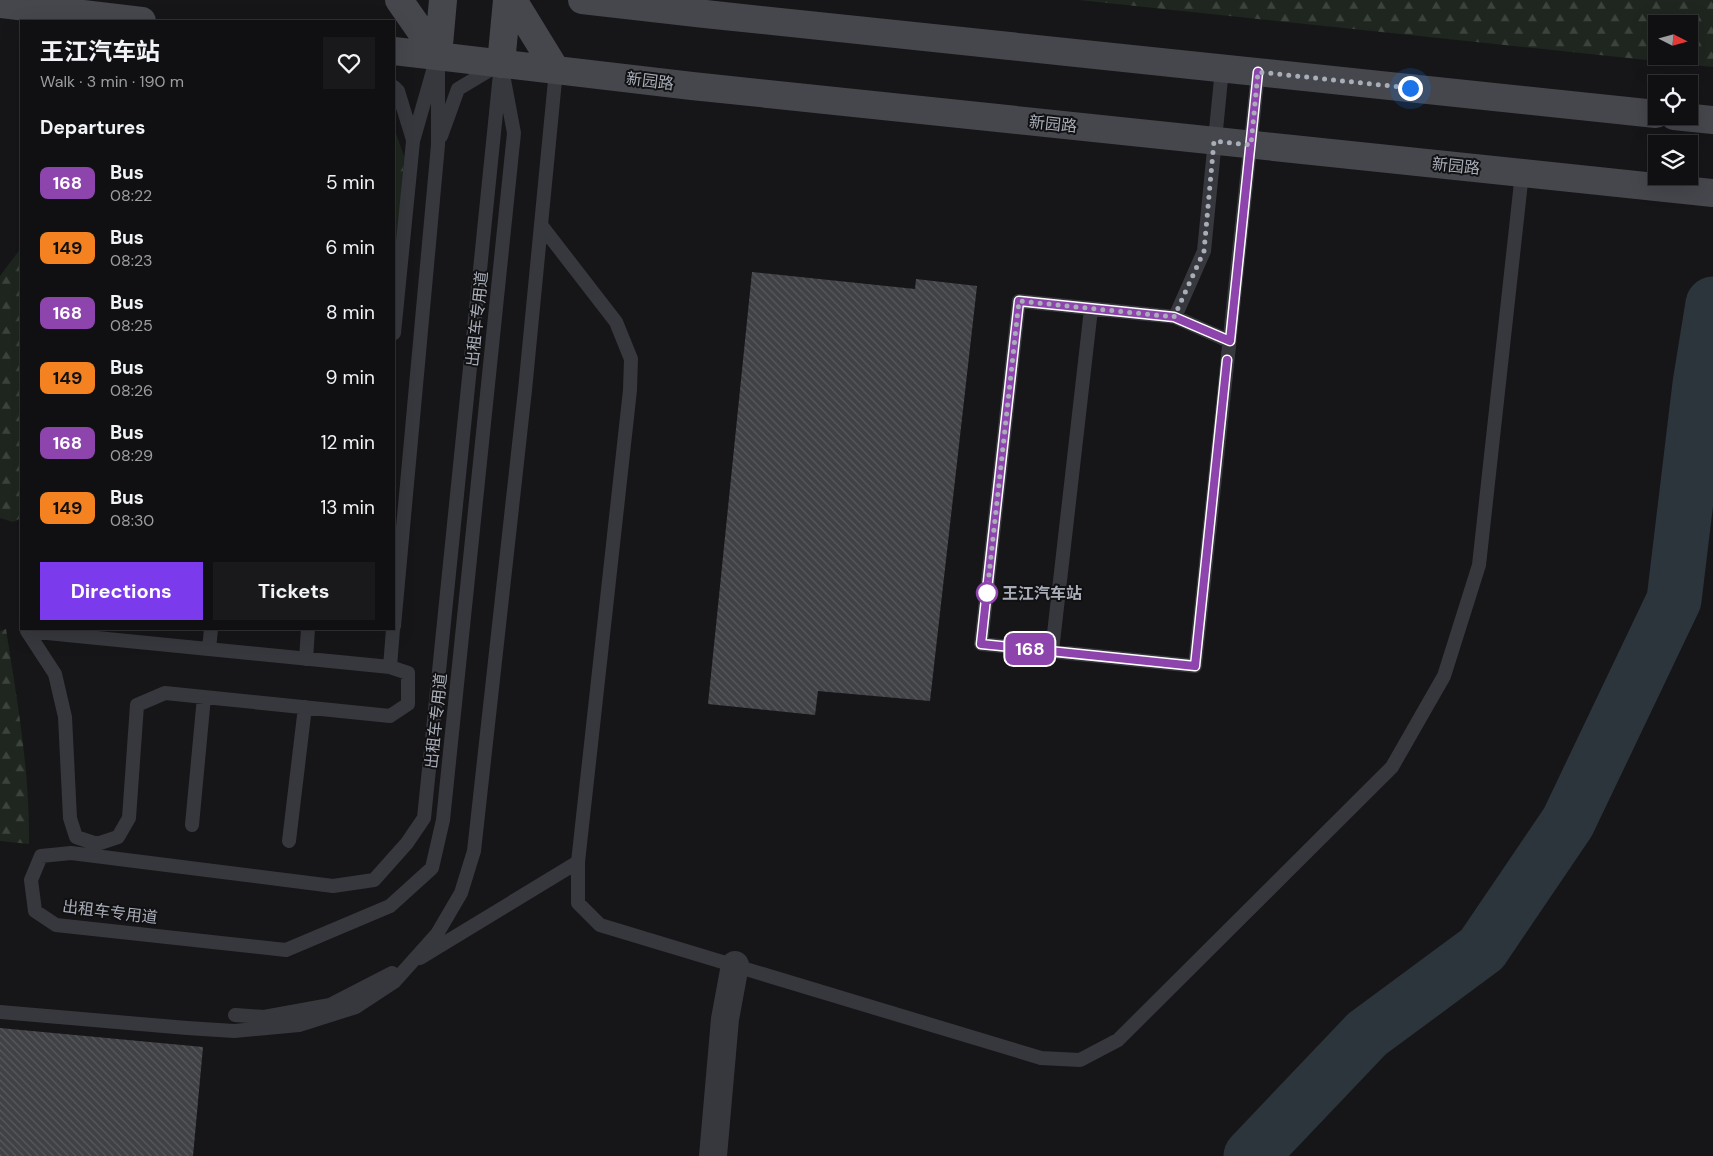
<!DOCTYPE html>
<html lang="en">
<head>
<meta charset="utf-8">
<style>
  :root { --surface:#101012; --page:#19191b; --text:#f1f3f6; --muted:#9c9d9f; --line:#303032; --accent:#7c3aed }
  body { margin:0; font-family:"DM Sans","Noto Sans SC",sans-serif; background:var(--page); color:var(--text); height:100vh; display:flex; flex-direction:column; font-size:19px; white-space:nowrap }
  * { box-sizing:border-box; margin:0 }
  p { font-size:16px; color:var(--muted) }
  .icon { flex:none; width:28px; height:28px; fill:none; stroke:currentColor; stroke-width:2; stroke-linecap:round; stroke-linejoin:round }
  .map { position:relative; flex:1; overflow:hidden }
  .details { position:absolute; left:20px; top:20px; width:375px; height:610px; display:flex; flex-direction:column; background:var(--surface); border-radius:0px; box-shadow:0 5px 20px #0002,0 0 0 1px var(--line) }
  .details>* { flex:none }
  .badge { padding:0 10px; border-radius:8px; font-size:18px; line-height:32px }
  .needle { width:32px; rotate:96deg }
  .fabs { position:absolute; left:1648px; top:15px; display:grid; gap:10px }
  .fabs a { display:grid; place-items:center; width:50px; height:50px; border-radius:0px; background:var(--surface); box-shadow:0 5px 20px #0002,0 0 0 1px var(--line); font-size:25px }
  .you { position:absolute; width:25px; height:25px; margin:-12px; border:4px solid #fff; border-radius:50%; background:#1a73e8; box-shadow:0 0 0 8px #1a73e833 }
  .map>.badge { position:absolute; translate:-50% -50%; box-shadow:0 0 0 2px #fff }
  h2 { padding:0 20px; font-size:19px; line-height:45px }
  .round { display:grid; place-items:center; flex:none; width:52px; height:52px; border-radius:0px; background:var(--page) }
  .summary { display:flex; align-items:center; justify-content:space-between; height:85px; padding:0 20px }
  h1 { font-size:24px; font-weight:700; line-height:38px }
  .primary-button { display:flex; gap:10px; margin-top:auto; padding:10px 20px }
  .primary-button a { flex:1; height:58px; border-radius:0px; background:var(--accent); color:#fff; font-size:20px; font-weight:700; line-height:58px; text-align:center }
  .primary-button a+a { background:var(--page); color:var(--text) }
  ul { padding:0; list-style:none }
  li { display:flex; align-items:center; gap:15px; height:65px; padding:0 20px }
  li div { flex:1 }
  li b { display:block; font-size:19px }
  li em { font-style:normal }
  li .badge { min-width:55px; font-weight:700; text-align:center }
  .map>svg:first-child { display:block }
</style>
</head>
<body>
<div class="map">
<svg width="1713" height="1156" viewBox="0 0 1713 1156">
  <defs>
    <pattern id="forest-firs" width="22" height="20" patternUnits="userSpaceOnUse" patternTransform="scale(1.25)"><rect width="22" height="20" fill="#1e261f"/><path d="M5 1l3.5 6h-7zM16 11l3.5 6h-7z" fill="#3c433d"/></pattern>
    <pattern id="building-back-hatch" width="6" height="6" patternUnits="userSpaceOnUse" patternTransform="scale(1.25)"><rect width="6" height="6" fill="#404145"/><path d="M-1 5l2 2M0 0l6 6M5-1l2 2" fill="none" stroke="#595a5e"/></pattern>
  </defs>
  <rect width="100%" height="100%" fill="#161618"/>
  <path fill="url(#forest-firs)" fill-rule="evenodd" d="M 1079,0 L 1713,0 L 1713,67 ZM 1656,24 L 1689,24 L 1689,56 L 1656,56 Z
    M 394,128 L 404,156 L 394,292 Z
    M 21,248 L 21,518 L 13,522 L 0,518 L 0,276 Z
    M 6,629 C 17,700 30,771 29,844 L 0,841 L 0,631 Z"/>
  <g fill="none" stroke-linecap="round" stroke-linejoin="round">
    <path stroke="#2c353c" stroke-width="55" d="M 1251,1156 L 1367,1034 L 1482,949 L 1568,822 L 1674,600 L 1700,384 L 1713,304"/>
  </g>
  <path fill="url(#building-back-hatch)" d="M 752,272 L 915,289 L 916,279 L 977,286 L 930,701 L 818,691 L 815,715 L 708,704 Z
    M 0,1028 L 203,1047 L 193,1156 L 0,1156 Z"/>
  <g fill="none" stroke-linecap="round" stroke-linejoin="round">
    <path stroke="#37383d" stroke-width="14" d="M 501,64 L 514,133 L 443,820 L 432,868 L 390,906 L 286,950 L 56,925 L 35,911 L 31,880 L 41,856 L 71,853 L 333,886 L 374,880 L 407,843 L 424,818 Z
      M 1222,69 L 1204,251 L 1175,317 L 1019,301 L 981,644 L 1195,666 L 1258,73
      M 394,87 L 398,91 L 413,140
      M 441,136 L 458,89 L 498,65
      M 541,225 L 616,322 L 631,359 L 630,390 L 578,862 L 578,903 L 600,925 L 1041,1058 L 1080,1060 L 1118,1040 L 1392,767 L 1444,676 L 1479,565 L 1522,173
      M 1175,317 L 1229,341
      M 394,333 L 413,141 L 433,71
      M 394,626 L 438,145 L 438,56
      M 27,629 L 27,631 L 390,667 L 393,629
      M 27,631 L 55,674 L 65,717 L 70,818 L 76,837 L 97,844 L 118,837 L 129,818 L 137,705 L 165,693 L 390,716 L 408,704 L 408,673 L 390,667
      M 209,649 L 211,629
      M 1052,651 L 1091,309
      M 306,659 L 308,629
      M 192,825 L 204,697
      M 289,841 L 305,707
      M 420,958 L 578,862
      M 0,1012 L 187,1028 L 234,1031 L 299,1025 L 356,1007 L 394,982 L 437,934 L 461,893 L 474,851 L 525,390 L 556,70
      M 235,1015 L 264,1017 L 330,1005 L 392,973"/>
    <path stroke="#37383d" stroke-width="28" d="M 713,1156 L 725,1019 L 735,965"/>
    <path stroke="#45474d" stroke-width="28" d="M 399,0 L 438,56
      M 513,0 L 556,70
      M 582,0 L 705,14 L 1656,114
      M 0,4 L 142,21
      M 394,51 L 692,86 L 1713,193
      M 438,56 L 443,0
      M 501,64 L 507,0
      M 1674,116 L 1713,120"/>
  </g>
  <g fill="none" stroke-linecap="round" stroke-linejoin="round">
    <defs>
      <path id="line" d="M 1227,360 L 1195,666 L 981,644 L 1019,301 L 1174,317 L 1230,341 L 1258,72"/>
    </defs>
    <use href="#line" stroke="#fff" stroke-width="11"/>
    <use href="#line" stroke="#8e44ad" stroke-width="8"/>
    <path stroke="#a8adb8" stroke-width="5" stroke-dasharray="0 9" d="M 987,593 L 1019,301 L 1174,317 L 1204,251 L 1214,141 L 1251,145 L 1258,72 L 1410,88"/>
  </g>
  <circle fill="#fff" stroke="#8e44ad" stroke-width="2.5" cx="987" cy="593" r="10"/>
  <g text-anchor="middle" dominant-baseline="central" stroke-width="4" stroke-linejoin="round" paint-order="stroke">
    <g font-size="16" fill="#a8adb8" stroke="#111113">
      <text transform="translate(650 81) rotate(7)">新园路</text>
      <text transform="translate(1053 124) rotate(6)">新园路</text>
      <text transform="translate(1456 166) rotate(6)">新园路</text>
      <text transform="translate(477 319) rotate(-84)">出租车专用道</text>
      <text transform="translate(436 721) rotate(-84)">出租车专用道</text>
      <text transform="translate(110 912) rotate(7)">出租车专用道</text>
    </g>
    <g font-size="16" font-weight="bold" fill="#a8adb8" stroke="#111113" text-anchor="start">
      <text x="1002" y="593">王江汽车站</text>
    </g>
  </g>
</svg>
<div class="fabs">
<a><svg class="needle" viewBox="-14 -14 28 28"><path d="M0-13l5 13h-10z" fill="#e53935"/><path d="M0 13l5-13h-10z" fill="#9c9d9f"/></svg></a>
<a><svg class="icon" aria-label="locate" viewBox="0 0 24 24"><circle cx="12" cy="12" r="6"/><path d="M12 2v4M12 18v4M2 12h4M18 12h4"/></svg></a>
<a><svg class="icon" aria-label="layers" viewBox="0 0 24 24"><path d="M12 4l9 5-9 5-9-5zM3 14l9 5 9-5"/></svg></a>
</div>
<div class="you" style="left:1410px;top:88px"></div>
<b class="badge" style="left:1030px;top:649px;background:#8e44ad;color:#fff">168</b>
<section class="details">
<div class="summary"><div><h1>王江汽车站</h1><p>Walk · 3 min · 190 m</p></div><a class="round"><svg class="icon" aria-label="heart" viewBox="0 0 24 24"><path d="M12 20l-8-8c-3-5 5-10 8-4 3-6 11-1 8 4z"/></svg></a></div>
<h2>Departures</h2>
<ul>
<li><span class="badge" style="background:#8e44ad;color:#fff">168</span><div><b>Bus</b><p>08:22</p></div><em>5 min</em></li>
<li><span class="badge" style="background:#f58220;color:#111">149</span><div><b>Bus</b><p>08:23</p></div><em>6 min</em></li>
<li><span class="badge" style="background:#8e44ad;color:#fff">168</span><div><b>Bus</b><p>08:25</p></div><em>8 min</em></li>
<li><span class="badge" style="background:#f58220;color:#111">149</span><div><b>Bus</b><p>08:26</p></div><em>9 min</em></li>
<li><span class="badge" style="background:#8e44ad;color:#fff">168</span><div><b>Bus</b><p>08:29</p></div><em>12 min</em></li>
<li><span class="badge" style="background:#f58220;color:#111">149</span><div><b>Bus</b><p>08:30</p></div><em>13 min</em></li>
</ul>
<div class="primary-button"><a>Directions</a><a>Tickets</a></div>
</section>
</div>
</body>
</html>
